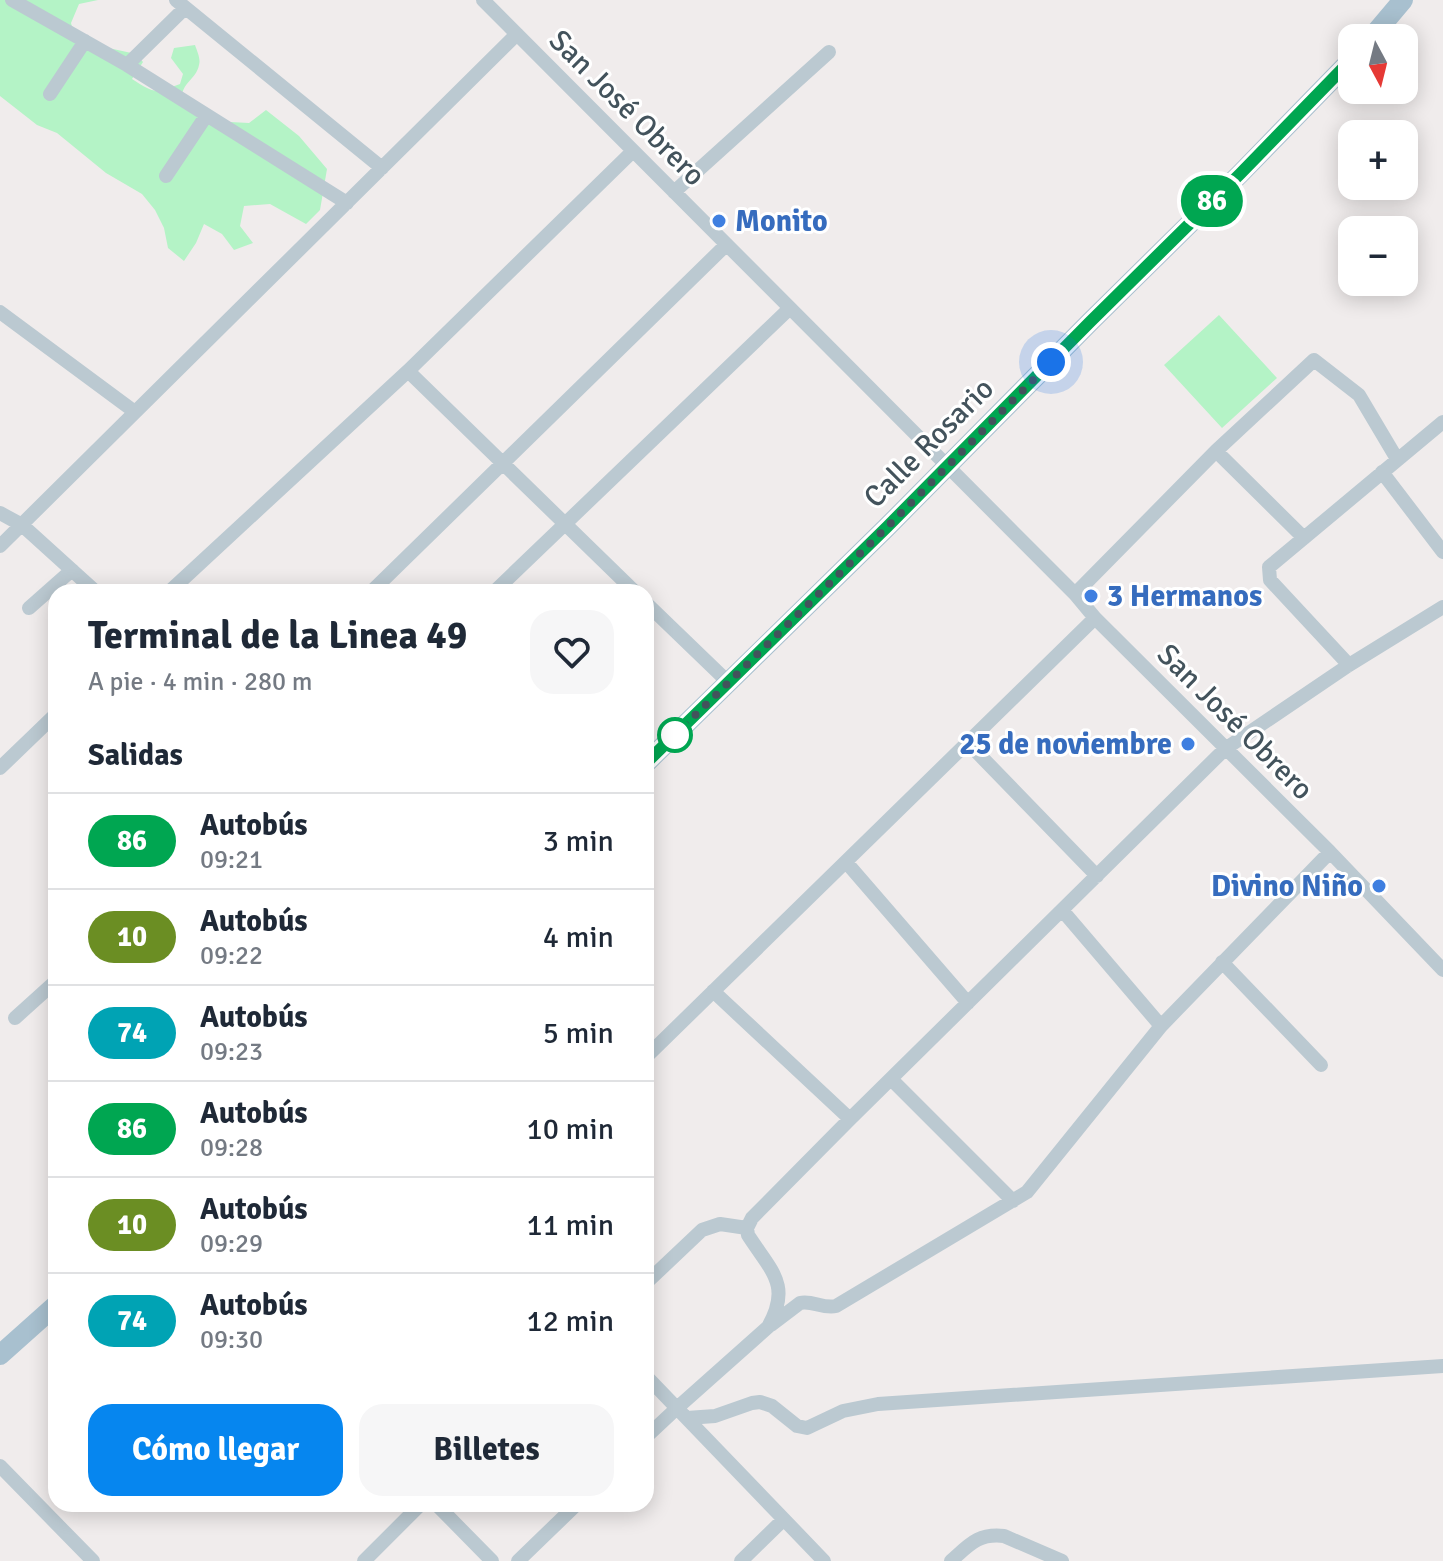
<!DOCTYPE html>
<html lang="es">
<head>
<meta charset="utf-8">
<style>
  :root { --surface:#fff; --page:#f6f6f7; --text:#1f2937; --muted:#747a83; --line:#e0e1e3; --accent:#0686ef }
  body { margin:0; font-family:Signika,sans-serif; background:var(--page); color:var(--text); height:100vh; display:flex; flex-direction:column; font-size:30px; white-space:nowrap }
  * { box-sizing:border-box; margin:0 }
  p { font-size:26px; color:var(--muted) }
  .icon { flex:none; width:44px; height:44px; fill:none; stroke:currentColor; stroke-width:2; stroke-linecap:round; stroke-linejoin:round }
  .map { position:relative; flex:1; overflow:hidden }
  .panel { position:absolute; left:48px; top:584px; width:606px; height:928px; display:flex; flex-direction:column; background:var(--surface); border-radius:24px; box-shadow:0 4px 20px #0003 }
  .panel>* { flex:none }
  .badge { padding:0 16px; border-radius:26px; font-size:28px; line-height:52px }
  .needle { width:52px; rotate:173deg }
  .controls { position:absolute; left:1338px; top:24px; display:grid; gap:16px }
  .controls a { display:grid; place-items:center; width:80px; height:80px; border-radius:16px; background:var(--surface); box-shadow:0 4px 20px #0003; font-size:40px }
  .you { position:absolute; width:40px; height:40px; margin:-20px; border:6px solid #fff; border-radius:50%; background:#1a73e8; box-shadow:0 0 0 12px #1a73e833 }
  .map>.badge { position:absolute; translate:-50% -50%; box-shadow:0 0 0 4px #fff }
  h2 { padding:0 40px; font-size:30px; line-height:72px }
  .round { display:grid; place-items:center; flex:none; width:84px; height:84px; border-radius:24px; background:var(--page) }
  .overview { display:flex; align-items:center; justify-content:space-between; height:136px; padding:0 40px }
  h1 { font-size:38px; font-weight:800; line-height:60px }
  .button { display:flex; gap:16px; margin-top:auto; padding:16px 40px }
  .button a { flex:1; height:92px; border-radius:24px; background:var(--accent); color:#fff; font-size:32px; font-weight:800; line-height:92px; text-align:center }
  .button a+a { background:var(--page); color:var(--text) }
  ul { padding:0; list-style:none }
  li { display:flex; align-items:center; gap:24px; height:96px; padding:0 40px; border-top:2px solid var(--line) }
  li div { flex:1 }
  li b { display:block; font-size:30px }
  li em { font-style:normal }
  li .badge { min-width:88px; font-weight:700; text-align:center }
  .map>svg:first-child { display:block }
</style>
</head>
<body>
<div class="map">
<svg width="1443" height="1561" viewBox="0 0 1443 1561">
  <rect width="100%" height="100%" fill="#f0ecec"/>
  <path fill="#b4f3c6" d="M 0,0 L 98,0 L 79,4 L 71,23 L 74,34 L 104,47 L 136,54 L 143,62 L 132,79 C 155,94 155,93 180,84 L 183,74 L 171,58 L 174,48 L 195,45 C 197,51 201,59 199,65 C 196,80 182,81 181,101 L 211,121 L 249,123 L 266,110 L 299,136 L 327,169 L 320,210 L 306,224 L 270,204 L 244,206 L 240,226 L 253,243 L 234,250 L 222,234 L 204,224 L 196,243 L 184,261 L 168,248 L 164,228 L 155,210 L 142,194 L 106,173 L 57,133 L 37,125 L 0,96 Z
    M 1219,315 L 1277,378 L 1222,428 L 1164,365 Z"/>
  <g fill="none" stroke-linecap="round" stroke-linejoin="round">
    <path stroke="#bbc9d1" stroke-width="14" d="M 12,0 L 127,65 L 347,203
      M 176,0 L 382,168
      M 483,0 L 1075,594 L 1095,618 L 1330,852 L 1443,970
      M 127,65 L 185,8
      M 50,94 L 85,41
      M 166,176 L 206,116
      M 674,192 L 829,52
      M 0,312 L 135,412
      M 408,371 L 635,592
      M 1216,451 L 1304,538
      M 1382,472 L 1443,552
      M 0,513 L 22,525 L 96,592
      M 0,546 L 517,34
      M 169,592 L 408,371 L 633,151
      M 371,592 L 726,245
      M 494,592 L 789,309
      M 1075,594 L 1216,451 L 1314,360 L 1359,395 L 1397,459
      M 646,603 L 729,683
      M 29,608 L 72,570
      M 1349,665 L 1270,580 L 1269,567 L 1443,422
      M 968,743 L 1097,876
      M 0,768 L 56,714
      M 846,862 L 968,1003
      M 1062,910 L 1161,1026
      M 1222,962 L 1321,1065
      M 713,991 L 850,1119
      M 15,1018 L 56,981
      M 646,1057 L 1095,618
      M 891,1079 L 1013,1201
      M 646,1283 L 702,1230 L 720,1224 L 747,1228
      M 771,1325 L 800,1303 C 812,1300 823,1309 836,1306 L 1027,1192 L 1161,1026 L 1330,852
      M 646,1376 L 824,1561
      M 687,1418 L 715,1416 L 752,1403 L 760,1402 L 772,1406 L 797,1426 L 807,1428 L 843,1411 L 878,1404 L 1443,1366
      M 646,1437 L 677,1408 L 768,1327 C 792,1285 771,1271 748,1235 L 747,1228 L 752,1218 L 850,1119 L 1225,749 L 1349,665 L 1443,607
      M 0,1466 L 93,1561
      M 436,1504 L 492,1561
      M 364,1561 L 421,1504
      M 518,1561 L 577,1504
      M 741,1561 L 783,1520
      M 951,1561 C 969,1545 978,1533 1004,1536 L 1062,1561"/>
    <path stroke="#a8c0cf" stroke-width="20" d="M 1371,38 L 1403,0
      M 646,763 L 887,527 L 1090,322 L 1240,174 L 1352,59
      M 0,1355 L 56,1305"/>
  </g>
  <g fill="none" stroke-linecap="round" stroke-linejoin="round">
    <defs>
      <path id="line" d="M 646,763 L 887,527 L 1090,322 L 1240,174 L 1352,59"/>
    </defs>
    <use href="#line" stroke="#fff" stroke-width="18"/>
    <use href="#line" stroke="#00a651" stroke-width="12"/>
    <path stroke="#43535c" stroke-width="8" stroke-dasharray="0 14.4" d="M 675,735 L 887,527 L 1051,362"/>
  </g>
  <g fill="#3f7fe0" stroke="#fff" stroke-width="3">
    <circle cx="719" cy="221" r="8"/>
    <circle cx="1091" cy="596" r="8"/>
    <circle cx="1188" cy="744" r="8"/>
    <circle cx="1379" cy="886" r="8"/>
  </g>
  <circle fill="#fff" stroke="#00a651" stroke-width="4" cx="675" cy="735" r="16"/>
  <g text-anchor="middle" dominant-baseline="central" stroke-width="6" stroke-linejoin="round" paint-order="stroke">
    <g font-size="30" fill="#43535c" stroke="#fff">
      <text transform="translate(627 108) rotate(45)">San José Obrero</text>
      <text transform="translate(929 443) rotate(-45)">Calle Rosario</text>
      <text transform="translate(1235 722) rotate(45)">San José Obrero</text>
    </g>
    <g font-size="30" font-weight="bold" fill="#366cbe" stroke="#fff" text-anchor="start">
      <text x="735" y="221">Monito</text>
      <text x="1107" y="596">3 Hermanos</text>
      <text x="1172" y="744" text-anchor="end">25 de noviembre</text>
      <text x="1363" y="886" text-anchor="end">Divino Niño</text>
    </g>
  </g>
</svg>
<div class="controls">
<a><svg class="needle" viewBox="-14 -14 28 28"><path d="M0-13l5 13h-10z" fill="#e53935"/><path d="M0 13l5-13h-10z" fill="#747a83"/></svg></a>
<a>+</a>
<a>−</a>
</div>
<div class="you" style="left:1051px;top:362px"></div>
<b class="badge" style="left:1212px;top:201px;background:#00a651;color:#fff">86</b>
<section class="panel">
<div class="overview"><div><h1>Terminal de la Linea 49</h1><p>A pie · 4 min · 280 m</p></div><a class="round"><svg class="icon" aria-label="heart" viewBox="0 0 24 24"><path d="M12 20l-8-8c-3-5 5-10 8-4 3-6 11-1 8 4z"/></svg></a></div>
<h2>Salidas</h2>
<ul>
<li><span class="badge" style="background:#00a651;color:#fff">86</span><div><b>Autobús</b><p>09:21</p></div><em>3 min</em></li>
<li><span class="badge" style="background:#6b8e23;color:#fff">10</span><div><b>Autobús</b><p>09:22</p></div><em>4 min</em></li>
<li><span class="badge" style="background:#00a3b4;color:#fff">74</span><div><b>Autobús</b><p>09:23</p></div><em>5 min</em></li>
<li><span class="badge" style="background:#00a651;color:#fff">86</span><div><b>Autobús</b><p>09:28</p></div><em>10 min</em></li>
<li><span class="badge" style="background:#6b8e23;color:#fff">10</span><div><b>Autobús</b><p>09:29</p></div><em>11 min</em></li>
<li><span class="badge" style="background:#00a3b4;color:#fff">74</span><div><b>Autobús</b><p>09:30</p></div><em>12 min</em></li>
</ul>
<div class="button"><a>Cómo llegar</a><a>Billetes</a></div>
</section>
</div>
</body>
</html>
